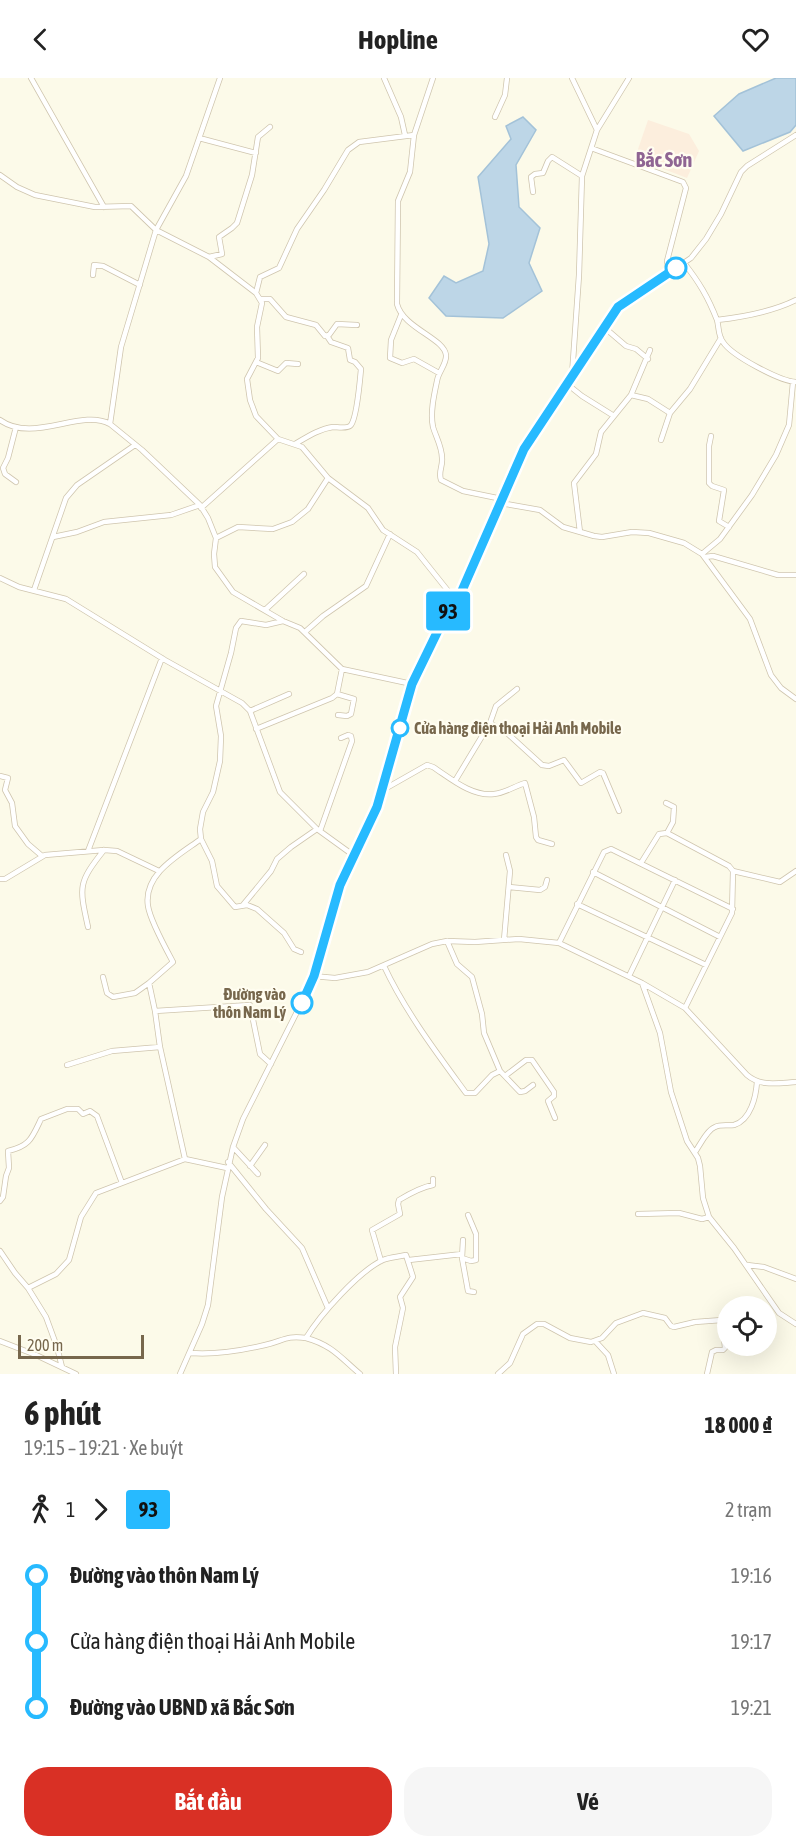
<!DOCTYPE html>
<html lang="vi">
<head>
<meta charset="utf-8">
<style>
  :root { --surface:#fff; --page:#f6f6f6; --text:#222; --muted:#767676; --accent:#d93025 }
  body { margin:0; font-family:"Asap Condensed",sans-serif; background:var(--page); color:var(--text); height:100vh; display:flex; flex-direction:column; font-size:22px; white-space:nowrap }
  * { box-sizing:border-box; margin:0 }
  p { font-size:20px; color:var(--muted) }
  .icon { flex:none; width:33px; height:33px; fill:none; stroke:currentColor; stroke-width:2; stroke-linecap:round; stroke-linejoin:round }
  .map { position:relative; height:1296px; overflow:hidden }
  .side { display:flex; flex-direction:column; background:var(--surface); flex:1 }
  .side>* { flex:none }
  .badge { padding:0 12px; border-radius:4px; font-size:21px; line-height:39px }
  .tools { position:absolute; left:717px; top:1218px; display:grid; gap:12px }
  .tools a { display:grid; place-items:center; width:60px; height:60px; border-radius:50%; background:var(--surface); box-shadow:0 6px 24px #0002; font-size:30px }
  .scale { position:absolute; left:18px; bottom:15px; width:126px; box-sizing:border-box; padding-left:6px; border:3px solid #77674c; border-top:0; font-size:16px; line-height:21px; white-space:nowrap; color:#77674c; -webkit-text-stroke:4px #fffdf0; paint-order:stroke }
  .map>.badge { position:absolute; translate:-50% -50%; box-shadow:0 0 0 3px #fff }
  .legs { display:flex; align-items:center; gap:9px; height:66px; padding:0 24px; font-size:20px }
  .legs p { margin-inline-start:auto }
  .headline { display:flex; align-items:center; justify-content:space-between; height:102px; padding:0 24px }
  h1 { font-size:33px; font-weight:700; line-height:45px }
  .action { display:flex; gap:12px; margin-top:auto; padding:12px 24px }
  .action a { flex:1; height:69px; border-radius:24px; background:var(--accent); color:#fff; font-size:24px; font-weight:700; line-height:69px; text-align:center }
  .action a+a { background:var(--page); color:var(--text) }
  ul { padding:0 24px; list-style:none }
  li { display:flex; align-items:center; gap:21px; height:66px; font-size:22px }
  li i { display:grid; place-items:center; width:9px; height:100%; margin:0 8px; background:currentColor }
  li i::after { content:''; width:15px; height:15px; margin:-8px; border:4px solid; border-radius:50%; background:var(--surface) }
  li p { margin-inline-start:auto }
  li:first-child i { background:linear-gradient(#0000 50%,currentColor 0) }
  li:last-child i { background:linear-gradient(currentColor 50%,#0000 0) }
  header { display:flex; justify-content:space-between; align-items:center; height:78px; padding:0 24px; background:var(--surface); font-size:27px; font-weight:700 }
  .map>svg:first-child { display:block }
</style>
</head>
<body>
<header><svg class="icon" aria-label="back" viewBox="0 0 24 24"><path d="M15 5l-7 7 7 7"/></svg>Hopline<svg class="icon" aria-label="heart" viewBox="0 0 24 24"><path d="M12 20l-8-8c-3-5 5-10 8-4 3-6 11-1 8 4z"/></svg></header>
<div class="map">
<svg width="796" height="1296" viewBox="0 0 796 1296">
  <rect width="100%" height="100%" fill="#fcfae9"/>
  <path fill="#fceedd" d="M 648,42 L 689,56 L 699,73 L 687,100 L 635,80 Z"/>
  <path fill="#bdd6e7" stroke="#a3c2d8" stroke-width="1.5" d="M 776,0 L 796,0 L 796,47 L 790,54 L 743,73 L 714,38 L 739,16 Z
    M 523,39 L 536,52 L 516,87 L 519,129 L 540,150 L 529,185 L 542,213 L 503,240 L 446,238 L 429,220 L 444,198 L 456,205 L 483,193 L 489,166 L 478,99 L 511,61 L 506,48 Z"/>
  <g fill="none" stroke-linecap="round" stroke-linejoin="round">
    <defs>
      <path id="minor" d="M 31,0 L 104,129
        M 384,0 L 401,39 L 405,57
        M 433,0 L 414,57 L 410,94 L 398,123 L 397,226 C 403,250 444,260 446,277 C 447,286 438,294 437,303 C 434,317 430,335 433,349 C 436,359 442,369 442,380 C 443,388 438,394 441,402 L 463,413 L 502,421
        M 572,0 L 597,52
        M 495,39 L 505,17 L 507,0
        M 199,60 L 256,75
        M 591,70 L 683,104 L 686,110 L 667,183 L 669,195
        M 0,97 L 17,109 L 35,117 L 95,129 L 131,128 L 156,152 L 209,179 L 256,215 L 262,225 L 257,249 L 258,280 L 247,301 L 250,322 L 256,338 L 278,361 L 302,369 L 328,400 L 368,430 L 383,452 L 417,474 L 457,524
        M 533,114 L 531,99 L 535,96 L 543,95 L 548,83 L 552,79 L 582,98
        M 209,179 L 222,176 L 219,159 L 232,150 L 237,145 L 252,97 L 258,59 L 270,49
        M 684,185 C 699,204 708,219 717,242 C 719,249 718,258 723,264 C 732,278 780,303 796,304
        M 93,197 L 94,187 L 103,188 L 140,207
        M 256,215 L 260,199 L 279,190 L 297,151 L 324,112 L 348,72 L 359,64 L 414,57
        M 261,221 L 270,221 L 286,239 L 316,247 L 325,258 L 329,257 L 337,246 L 357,247
        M 401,237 L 391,262 L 390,280 L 402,285 L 414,281 L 439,295
        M 717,242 C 743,239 772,234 796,222
        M 605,250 L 626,268 L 636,271 L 648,281
        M 256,284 L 278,293 L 286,285 L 298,286
        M 572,297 L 579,197 L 582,98 L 597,52 L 629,0
        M 567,306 L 582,318 L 614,338
        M 631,317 L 648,321 L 670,335
        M 0,342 C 33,366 81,330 110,346 L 142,372 L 200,427 L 208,440 L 216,460 L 214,476 L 215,489 L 233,514 L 283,543 L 300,550 L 342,591 L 412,606
        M 110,346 L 121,269 L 156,152 L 186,98 L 220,0
        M 711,358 L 709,368 L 709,405 L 712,408 L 724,412 L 719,443 L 729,449
        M 661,362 L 670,335 L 690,311 L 721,260
        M 295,366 C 307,359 319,351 333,349 C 338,349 348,351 351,347 C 357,339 360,302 361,291 L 355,284 L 350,282 L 348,270 L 331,264 L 327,258
        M 16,404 L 5,396 L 3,390 L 8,380 L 16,349
        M 500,425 L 540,432 L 563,449 L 594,458 L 602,459 L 632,454 L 649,455 L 684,465 L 702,476 L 750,541 L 771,597 L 781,610 L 796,621
        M 201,430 L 278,361
        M 580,454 L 574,405 L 596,376 L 601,354 L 631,317 L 650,272
        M 53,459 L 77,454 L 104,444 L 171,437 L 200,427
        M 216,460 L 238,449 L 273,451 L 292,444 L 308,431 L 328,400
        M 702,476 L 720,461 L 752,417 L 776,377 L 789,347 L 793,304
        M 705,479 L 713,478 L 778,497 L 796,497
        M 0,500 L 19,509 L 66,521 L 165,582 L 242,625 L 250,633 L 280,714 L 317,751 L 353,777
        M 34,512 L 66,420 L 77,407 L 135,367
        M 265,532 L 304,496
        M 283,543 L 266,547 L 241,543 L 236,550 L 231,575 L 216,628 L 221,658 L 220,683 L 213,714 L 203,734 L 200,751 L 201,761 L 212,783 L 217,808 L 235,829 L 247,827 L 257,831 L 284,855 L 294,871 L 301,874
        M 305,554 L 323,538 L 366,508 L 390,456
        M 337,616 L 354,621 L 351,636 L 347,638 L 338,637
        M 250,633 L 289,616
        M 490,645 L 508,656 L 542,687 L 549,688 L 564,682 L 581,705 L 600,694 L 603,695 L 619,733
        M 256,651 L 332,620 L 337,616 L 342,591
        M 0,698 L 8,700 L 5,712 L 12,725 L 15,748 L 28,766 L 42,778
        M 455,703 L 490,645 L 496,628 L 517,611
        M 383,712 L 427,687 L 433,689 C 450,700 472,719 494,716 C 505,715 515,708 525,705 L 534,739 L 536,759 L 538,762 L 552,766
        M 320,753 L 352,663 L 351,658 L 348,657 L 341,660
        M 667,755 L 729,788 L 733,793 L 780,804 L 796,793
        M 88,773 L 162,580
        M 641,785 L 659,756 L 667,755 L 673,744 L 674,729 L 666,725
        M 593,794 L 720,859
        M 0,801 L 5,801 L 45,777 L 104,772 L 117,773 L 159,793
        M 509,809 L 540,812 L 545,809 L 547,802
        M 577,826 L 706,887
        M 243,827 L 271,793 L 277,781 L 291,769 L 317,751
        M 88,849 C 79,808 78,805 104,772
        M 504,862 L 510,793 L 506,777
        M 447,863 L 457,886 L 472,899 L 482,936 L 484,955 L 500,993 L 520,1014 L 525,1013 L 533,1007
        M 559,865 L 604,774 L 611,771 L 733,831
        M 384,888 C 405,933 436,974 466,1015 L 475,1015 L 492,997 L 500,993
        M 313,898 L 335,900 L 368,894 L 432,866 L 447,863 L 475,864 L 519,861 L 559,865 L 642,905 L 685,930 L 747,997 C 761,1009 778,1005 796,1004
        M 629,898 L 675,802
        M 103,899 L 107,915 L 113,919 L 135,915 L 149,905 L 155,933 L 250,927 L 260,976 L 271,986
        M 149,905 L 173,884 C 166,871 150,842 148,828 C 143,796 179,777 201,761
        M 642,905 L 660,955 L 671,1014 L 687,1063 L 698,1080 L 700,1088 L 703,1120 L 709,1139 L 734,1170 L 779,1235 L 796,1246
        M 685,930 L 732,835 L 733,793
        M 67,987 L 112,973 L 160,969
        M 505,998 L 526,982 L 532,982 L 554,1014 L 554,1018 L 548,1023 L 555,1040
        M 233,1069 L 258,1096
        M 695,1074 C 700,1067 707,1052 715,1049 C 721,1046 728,1048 734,1047 C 751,1042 756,1018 757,1004
        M 185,1081 L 227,1090
        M 228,1084 L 266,1131 L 302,1170 L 328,1230
        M 250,1088 L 265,1067
        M 0,1123 L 3,1119 L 6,1098 L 9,1090 L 8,1073 C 30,1068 32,1060 41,1041 L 67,1031 L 78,1031 L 83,1036 L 90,1033 L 97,1038 L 122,1105
        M 638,1136 L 679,1135 L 702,1141 L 709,1139
        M 463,1162 L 462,1180 L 468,1213 L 474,1214
        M 0,1173 L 15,1195 L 28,1210 L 46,1239 L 57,1269 L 62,1289
        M 462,1180 L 471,1183 L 476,1182 L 476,1156 L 468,1137
        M 409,1182 L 462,1176
        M 381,1183 L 372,1152 L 400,1136 L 398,1126 L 399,1122 C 409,1116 422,1109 433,1107 L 433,1101
        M 747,1187 L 764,1189 L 796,1201
        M 28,1210 L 56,1196 L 69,1182 L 81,1139 L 96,1115 L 185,1081 L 160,969 L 155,933
        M 306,1260 C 332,1267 341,1280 360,1296
        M 0,1263 L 36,1277 L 76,1296
        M 596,1264 L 608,1277 L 614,1296
        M 190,1275 C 216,1277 240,1273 265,1267 C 283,1263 286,1257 306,1260 C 320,1237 359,1193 383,1182 C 390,1179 398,1179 406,1177 L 413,1199 L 400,1219 L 403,1230 L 395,1269 L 396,1296
        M 180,1296 L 202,1246 L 208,1227 L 222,1119 L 233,1069 L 243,1041 L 310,908 L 340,807 L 377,729 L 412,606 L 447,534 L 457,524 L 524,371 L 618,229 L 691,180 L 706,161 L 721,136 L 741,94 L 747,88 L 796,57
        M 498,1296 L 510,1285 L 523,1256 L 537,1246 L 544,1246 L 570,1260 L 591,1264 L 602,1260 L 616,1245 L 643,1235 L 665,1240 L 671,1248 L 674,1249 L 695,1244 L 722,1242 L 725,1270 L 723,1272 L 716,1272 L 712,1274 L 707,1296"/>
    </defs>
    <use href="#minor" stroke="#cfc5ae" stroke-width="6"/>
    <use href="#minor" stroke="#fff" stroke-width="4.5"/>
  </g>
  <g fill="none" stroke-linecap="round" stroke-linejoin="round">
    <defs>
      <path id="line-1" d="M 302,925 L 314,898 L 340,807 L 377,729 L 412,606 L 447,534 L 457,524 L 524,371 L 618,229 L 676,190"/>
    </defs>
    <use href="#line-1" stroke="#fff" stroke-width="14"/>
    <use href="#line-1" stroke="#27baff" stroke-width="9"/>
  </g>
  <g fill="#fff" stroke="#27baff" stroke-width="3">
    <circle cx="676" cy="190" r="10"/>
    <circle cx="400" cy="650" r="8"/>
    <circle cx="302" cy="925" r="10"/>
  </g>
  <g text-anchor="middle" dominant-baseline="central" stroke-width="4.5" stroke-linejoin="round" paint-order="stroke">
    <g font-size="16" font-weight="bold" fill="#77674c" stroke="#fffdf0" text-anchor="start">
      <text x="414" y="650">Cửa hàng điện thoại Hải Anh Mobile</text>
      <text x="286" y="916" text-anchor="end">Đường vào<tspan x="286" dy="18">thôn Nam Lý</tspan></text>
    </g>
    <g font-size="20" font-weight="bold" fill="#8f6593" stroke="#fffdf0">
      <text x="664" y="81">Bắc Sơn</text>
    </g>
  </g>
</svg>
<div class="tools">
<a><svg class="icon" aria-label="locate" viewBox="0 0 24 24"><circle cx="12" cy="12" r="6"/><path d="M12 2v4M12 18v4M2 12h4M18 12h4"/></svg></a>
</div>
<div class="scale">200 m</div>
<b class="badge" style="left:448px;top:533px;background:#27baff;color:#111">93</b>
</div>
<section class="side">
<div class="headline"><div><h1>6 phút</h1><p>19:15 – 19:21 · Xe buýt</p></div><b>18 000 ₫</b></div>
<div class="legs"><svg class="icon" aria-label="walk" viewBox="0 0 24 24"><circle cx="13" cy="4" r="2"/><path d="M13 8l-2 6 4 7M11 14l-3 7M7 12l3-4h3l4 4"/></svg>1<svg class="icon" aria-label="forward" viewBox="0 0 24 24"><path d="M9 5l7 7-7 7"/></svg><b class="badge" style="background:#27baff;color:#111">93</b><p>2 trạm</p></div>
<ul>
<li><i style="color:#27baff"></i><b>Đường vào thôn Nam Lý</b><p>19:16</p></li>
<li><i style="color:#27baff"></i><span>Cửa hàng điện thoại Hải Anh Mobile</span><p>19:17</p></li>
<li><i style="color:#27baff"></i><b>Đường vào UBND xã Bắc Sơn</b><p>19:21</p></li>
</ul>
<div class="action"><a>Bắt đầu</a><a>Vé</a></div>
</section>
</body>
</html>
